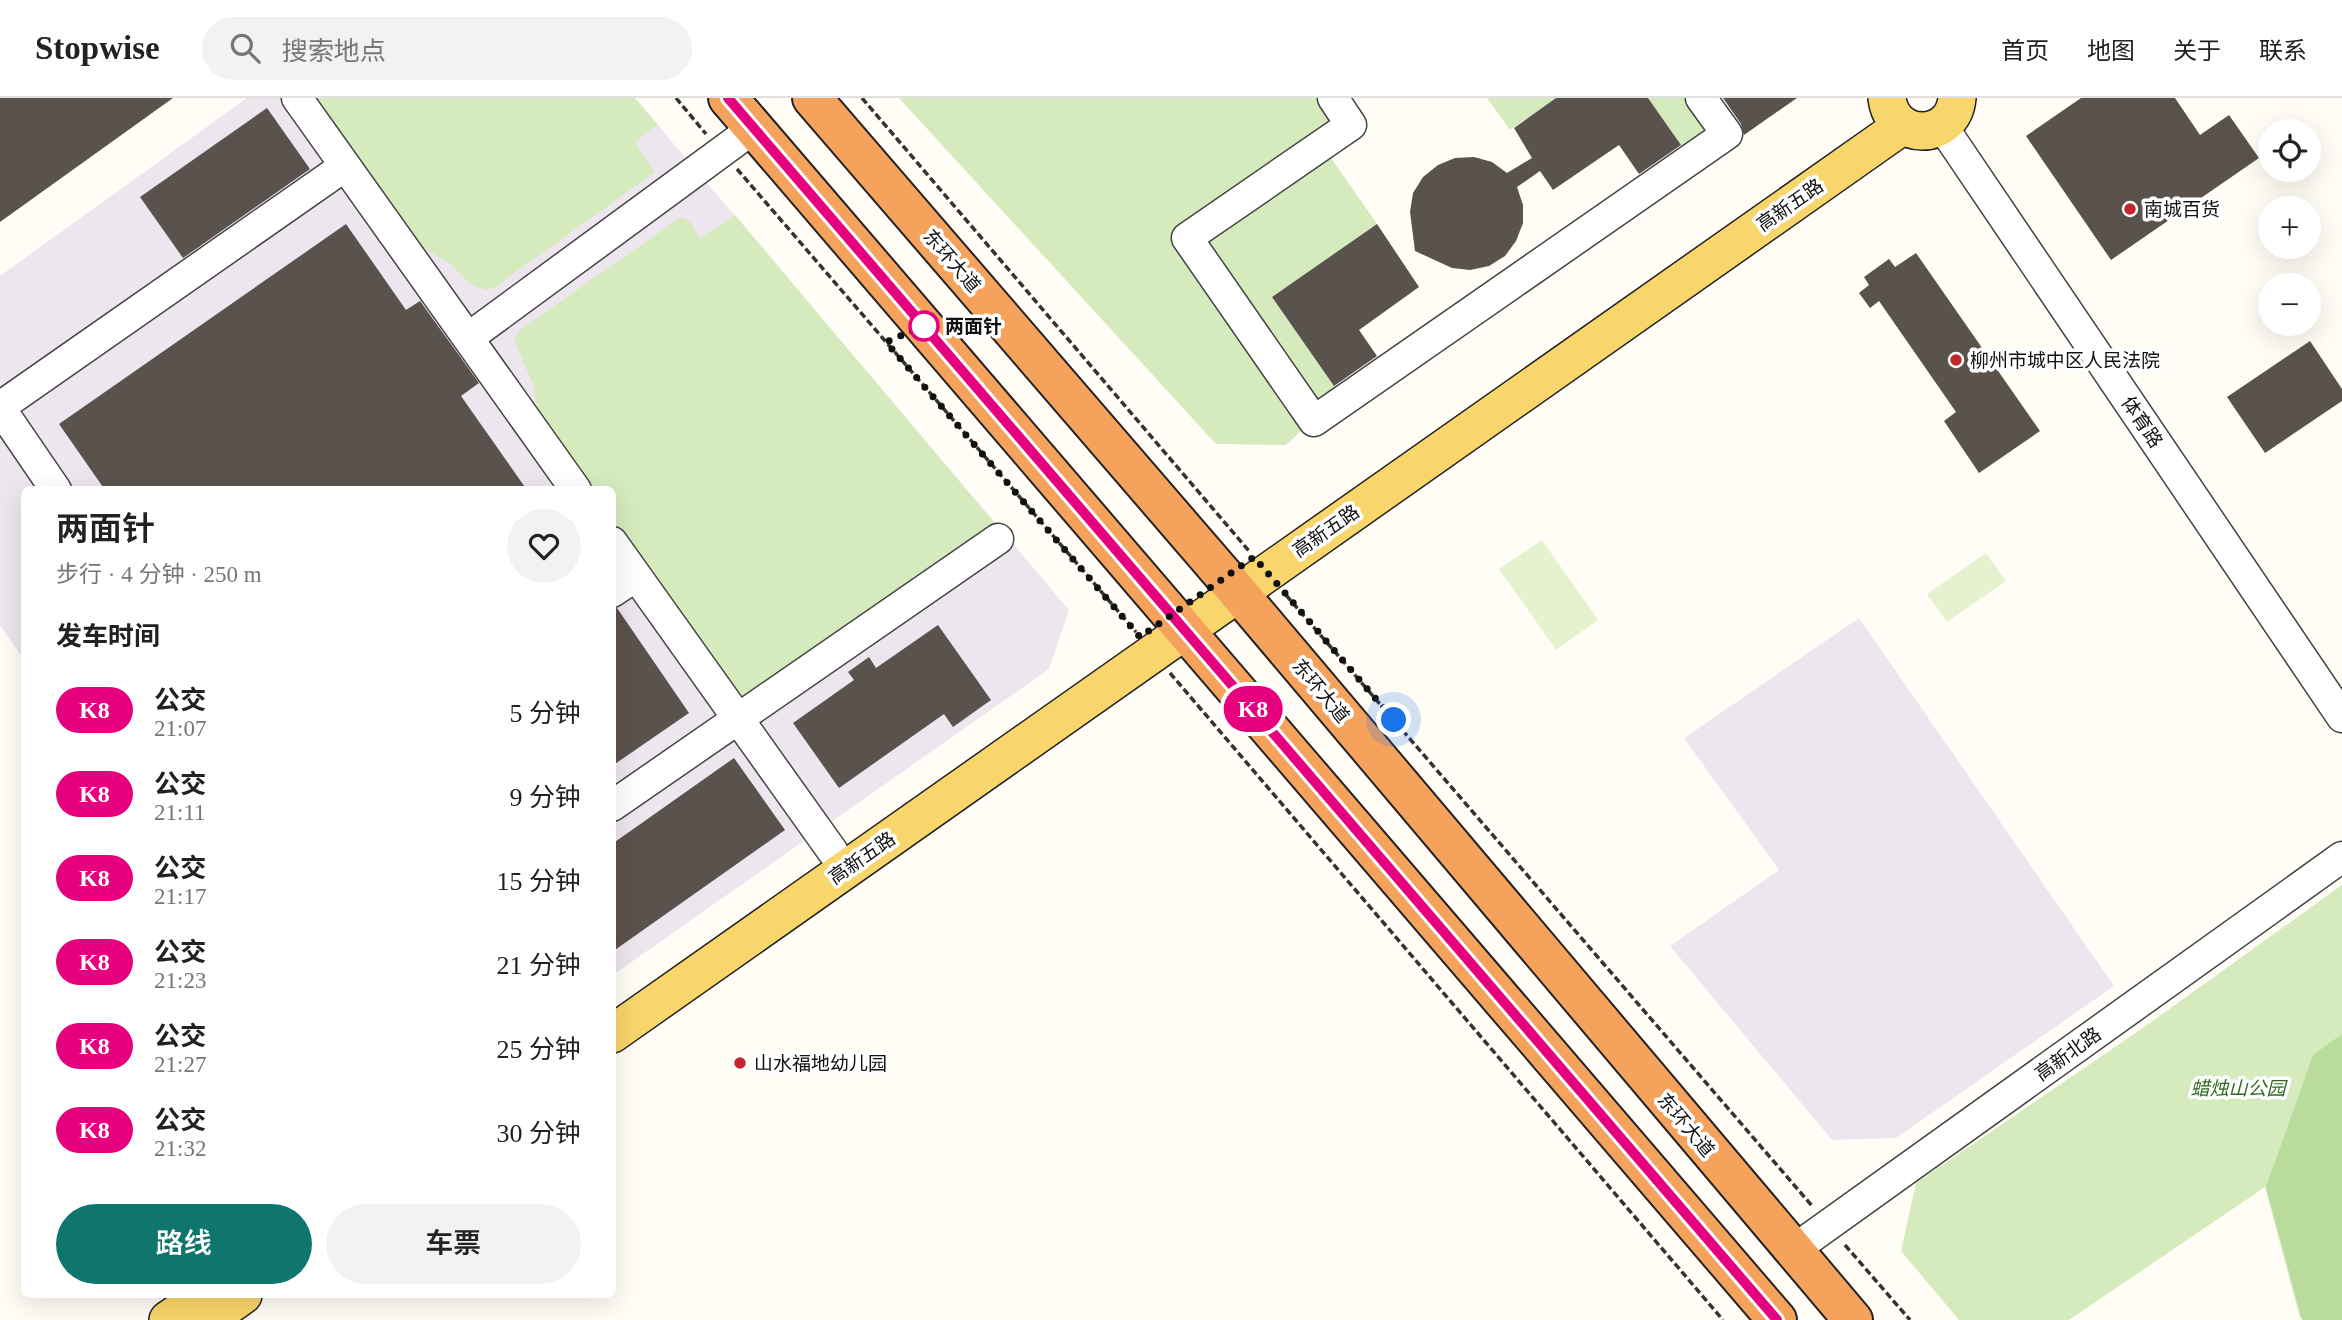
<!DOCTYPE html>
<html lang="zh">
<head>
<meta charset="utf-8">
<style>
  :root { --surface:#fff; --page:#f2f2f2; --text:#222; --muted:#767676; --line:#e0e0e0; --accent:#0f766e }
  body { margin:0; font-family:"Times New Roman","Noto Sans SC",serif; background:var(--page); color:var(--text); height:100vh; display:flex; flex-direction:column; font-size:26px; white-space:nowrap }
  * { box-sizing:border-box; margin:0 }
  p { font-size:23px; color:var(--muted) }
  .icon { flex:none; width:38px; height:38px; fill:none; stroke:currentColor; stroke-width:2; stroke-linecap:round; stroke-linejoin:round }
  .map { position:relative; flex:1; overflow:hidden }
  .drawer { position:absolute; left:21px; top:388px; width:595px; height:812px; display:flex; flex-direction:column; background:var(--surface); border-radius:10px; box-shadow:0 7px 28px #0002 }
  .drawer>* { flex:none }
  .badge { padding:0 14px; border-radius:23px; font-size:24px; line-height:46px }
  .controls { position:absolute; left:2258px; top:21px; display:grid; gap:14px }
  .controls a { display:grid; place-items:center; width:63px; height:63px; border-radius:50%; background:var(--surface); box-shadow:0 7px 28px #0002; font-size:35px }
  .you { position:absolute; width:35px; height:35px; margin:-18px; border:5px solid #fff; border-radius:50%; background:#1a73e8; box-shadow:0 0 0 10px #1a73e833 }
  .map>.badge { position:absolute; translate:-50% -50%; box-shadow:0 0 0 4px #fff }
  h2 { padding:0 35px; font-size:26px; line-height:63px }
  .round { display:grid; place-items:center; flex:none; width:74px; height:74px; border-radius:37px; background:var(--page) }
  .summary { display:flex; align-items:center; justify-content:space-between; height:119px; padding:0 35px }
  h1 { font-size:33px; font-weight:600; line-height:52px }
  .button { display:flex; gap:14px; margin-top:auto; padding:14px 35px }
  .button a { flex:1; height:80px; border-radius:42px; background:var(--accent); color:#fff; font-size:28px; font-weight:600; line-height:80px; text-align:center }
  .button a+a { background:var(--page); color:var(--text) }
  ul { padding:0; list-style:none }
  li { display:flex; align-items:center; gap:21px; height:84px; padding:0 35px }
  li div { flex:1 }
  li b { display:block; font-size:26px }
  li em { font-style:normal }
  li .badge { min-width:77px; font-weight:700; text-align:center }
  header { display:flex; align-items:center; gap:42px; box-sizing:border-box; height:98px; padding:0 35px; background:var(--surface); border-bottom:2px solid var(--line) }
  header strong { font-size:33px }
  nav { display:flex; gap:38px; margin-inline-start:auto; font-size:24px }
  .search { width:490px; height:63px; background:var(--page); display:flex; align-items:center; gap:18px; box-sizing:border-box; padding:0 24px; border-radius:38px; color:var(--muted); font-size:26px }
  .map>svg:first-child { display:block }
</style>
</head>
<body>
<header>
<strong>Stopwise</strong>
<div class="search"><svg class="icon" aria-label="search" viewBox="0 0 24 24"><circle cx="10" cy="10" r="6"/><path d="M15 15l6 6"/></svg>搜索地点</div>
<nav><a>首页</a><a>地图</a><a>关于</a><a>联系</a></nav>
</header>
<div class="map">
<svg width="2342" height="1222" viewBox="0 0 2342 1222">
  <rect width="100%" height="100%" fill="#fffdf5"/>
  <path fill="#eee6ef" d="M 247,0 L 635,0 L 1069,512 L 1049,571 L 613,877 L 612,392 L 24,392 L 24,562 L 0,527 L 0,178 Z
    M 1859,520 L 2114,888 L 1896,1040 L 1832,1042 L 1670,848 L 1779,772 L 1684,640 Z"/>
  <path fill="#d5ebbd" d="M 316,0 L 635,0 L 658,27 L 635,44 L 655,74 L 495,189 L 487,192 L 471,187 L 449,165 L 418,147 Z
    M 899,0 L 1333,0 L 1351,27 L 1322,47 L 1377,126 L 1272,199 L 1340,296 L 1286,347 L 1216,346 Z
    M 1487,0 L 1556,0 L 1510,32 Z
    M 1648,0 L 1701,0 L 1727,36 L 1691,61 Z
    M 735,117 L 997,428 L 749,598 L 734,594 L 613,422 L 612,392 L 591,392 L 538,317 L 533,286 L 514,242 L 521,231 L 681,119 L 689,123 L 700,140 Z
    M 2342,787 L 2342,1222 L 2300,1220 L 2265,1089 L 2069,1222 L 1959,1222 L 1901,1153 L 1916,1085 L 2147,927 Z"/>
  <path fill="#b9dc9c" d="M 2342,936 L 2342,1222 L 2302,1222 L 2266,1089 L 2313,957 Z"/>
  <path fill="#e6f2cf" d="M 1542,442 L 1598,522 L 1556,552 L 1499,471 Z
    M 1986,455 L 2006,483 L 1947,524 L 1927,496 Z"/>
  <path fill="#5a524d" d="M 0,0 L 173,0 L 0,124 Z
    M 1556,0 L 1648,0 L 1681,47 L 1639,76 L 1619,47 L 1553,92 L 1540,73 L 1517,89 L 1523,107 L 1523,125 L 1516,143 L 1505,158 L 1489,168 L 1470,172 L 1452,170 L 1415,153 L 1410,114 L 1413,95 L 1423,79 L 1438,67 L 1455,60 L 1474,59 L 1492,64 L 1507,75 L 1532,60 L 1514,30 Z
    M 1723,0 L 1797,0 L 1744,37 L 1741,26 Z
    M 2081,0 L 2175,0 L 2200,37 L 2229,17 L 2259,60 L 2111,162 L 2026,38 Z
    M 267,10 L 310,71 L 183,160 L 140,99 Z
    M 346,126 L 406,212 L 420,203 L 479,285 L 461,298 L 527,392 L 105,392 L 59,326 Z
    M 1377,126 L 1419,189 L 1359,232 L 1377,258 L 1334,288 L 1272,199 Z
    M 1916,155 L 2040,333 L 1979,375 L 1944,323 L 1956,314 L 1879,203 L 1870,210 L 1859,195 L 1869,187 L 1864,179 L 1889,161 L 1895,169 Z
    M 2310,243 L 2342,291 L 2342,303 L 2265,355 L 2227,299 Z
    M 617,510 L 689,615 L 612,668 L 612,511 Z
    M 938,527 L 991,602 L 953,629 L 944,616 L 839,690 L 793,625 L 854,582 L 848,574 L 869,559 L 876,570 Z
    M 734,660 L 785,732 L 612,854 L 612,746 Z"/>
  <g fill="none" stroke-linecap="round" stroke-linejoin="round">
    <defs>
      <path id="minor" d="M 297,0 L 576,392
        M 1333,0 L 1351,27 L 1187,140 L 1314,323 L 1727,36 L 1701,0
        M 1942,28 L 2342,619
        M 468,240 L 754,30
        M 0,309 L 345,68
        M 0,310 L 56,392
        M 612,444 L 833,754
        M 612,494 L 636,478
        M 612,708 L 998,441
        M 1792,1153 L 2342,759"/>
      <path id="major" d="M 1887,0 C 1892,44 1953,44 1957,0
        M 612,936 L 1902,28
        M 168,1222 L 204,1197
        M 208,1222 L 243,1197"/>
      <path id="highway" d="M 728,0 L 1777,1222
        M 812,0 L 1225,479 L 1853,1222"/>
    </defs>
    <use href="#minor" stroke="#444" stroke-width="33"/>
    <use href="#major" stroke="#222" stroke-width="40"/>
    <use href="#highway" stroke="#222" stroke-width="42"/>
    <path stroke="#333" stroke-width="3.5" stroke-dasharray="7 3.5" stroke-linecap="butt" d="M 676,0 L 706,36
      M 862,0 L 1249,453
      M 737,71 L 1136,534
      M 1286,497 L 1813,1109
      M 1170,575 L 1723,1222
      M 1845,1147 L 1910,1222"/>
    <use href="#minor" stroke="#fff" stroke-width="30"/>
    <use href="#major" stroke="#f9d66b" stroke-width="37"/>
    <use href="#highway" stroke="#f5a25d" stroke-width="38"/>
  </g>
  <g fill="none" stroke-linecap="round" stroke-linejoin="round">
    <defs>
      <path id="line" d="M 728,0 L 1777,1222"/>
    </defs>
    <use href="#line" stroke="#fff" stroke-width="16"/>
    <use href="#line" stroke="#e6007e" stroke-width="10"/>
    <path stroke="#111" stroke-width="7" stroke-dasharray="0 12.6" d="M 924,228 L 886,244 L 1140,539 L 1254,459 L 1394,622"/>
  </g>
  <g fill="#c4262e" stroke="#fff" stroke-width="2.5">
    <circle cx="2130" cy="111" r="7"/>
    <circle cx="1956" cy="262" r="7"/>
    <circle cx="740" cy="965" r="7"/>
  </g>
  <circle fill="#fff" stroke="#e6007e" stroke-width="3.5" cx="924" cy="228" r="14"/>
  <g text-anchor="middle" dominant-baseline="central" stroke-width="7" stroke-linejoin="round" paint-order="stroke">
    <g font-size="19" fill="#111" stroke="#fff">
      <text transform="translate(1790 107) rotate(-35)">高新五路</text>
      <text transform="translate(952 163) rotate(49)">东环大道</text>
      <text transform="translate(2142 324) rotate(56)">体育路</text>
      <text transform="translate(1326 433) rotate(-35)">高新五路</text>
      <text transform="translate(1321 593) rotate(50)">东环大道</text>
      <text transform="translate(862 760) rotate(-35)">高新五路</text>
      <text transform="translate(2068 956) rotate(-36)">高新北路</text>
      <text transform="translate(1686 1027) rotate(50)">东环大道</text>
    </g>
    <g font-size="19" fill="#111" stroke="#fff" text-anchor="start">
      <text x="2144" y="111">南城百货</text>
      <text x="1970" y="262">柳州市城中区人民法院</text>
      <text x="754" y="965">山水福地幼儿园</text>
    </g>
    <g font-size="19" font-weight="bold" fill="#111" stroke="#fff" text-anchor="start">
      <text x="945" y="228">两面针</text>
    </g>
    <g font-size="19" font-style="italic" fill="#2f6b1f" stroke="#fff">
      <text x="2238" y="990">蜡烛山公园</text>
    </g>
  </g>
</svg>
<div class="controls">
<a><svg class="icon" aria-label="locate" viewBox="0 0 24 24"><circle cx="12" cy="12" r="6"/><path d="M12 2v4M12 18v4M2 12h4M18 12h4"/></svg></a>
<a>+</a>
<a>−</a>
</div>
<div class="you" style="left:1394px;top:622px"></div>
<b class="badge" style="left:1253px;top:611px;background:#e6007e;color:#fff">K8</b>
<section class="drawer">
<div class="summary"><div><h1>两面针</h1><p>步行 · 4 分钟 · 250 m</p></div><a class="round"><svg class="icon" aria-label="heart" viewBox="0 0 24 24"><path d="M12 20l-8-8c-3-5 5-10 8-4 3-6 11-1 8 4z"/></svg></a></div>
<h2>发车时间</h2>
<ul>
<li><span class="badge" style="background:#e6007e;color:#fff">K8</span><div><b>公交</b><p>21:07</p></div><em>5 分钟</em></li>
<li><span class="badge" style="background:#e6007e;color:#fff">K8</span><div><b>公交</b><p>21:11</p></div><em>9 分钟</em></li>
<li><span class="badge" style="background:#e6007e;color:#fff">K8</span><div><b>公交</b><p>21:17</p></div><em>15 分钟</em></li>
<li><span class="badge" style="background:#e6007e;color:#fff">K8</span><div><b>公交</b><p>21:23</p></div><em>21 分钟</em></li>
<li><span class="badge" style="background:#e6007e;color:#fff">K8</span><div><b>公交</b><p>21:27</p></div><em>25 分钟</em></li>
<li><span class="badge" style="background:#e6007e;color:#fff">K8</span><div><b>公交</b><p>21:32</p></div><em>30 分钟</em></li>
</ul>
<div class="button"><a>路线</a><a>车票</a></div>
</section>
</div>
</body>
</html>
